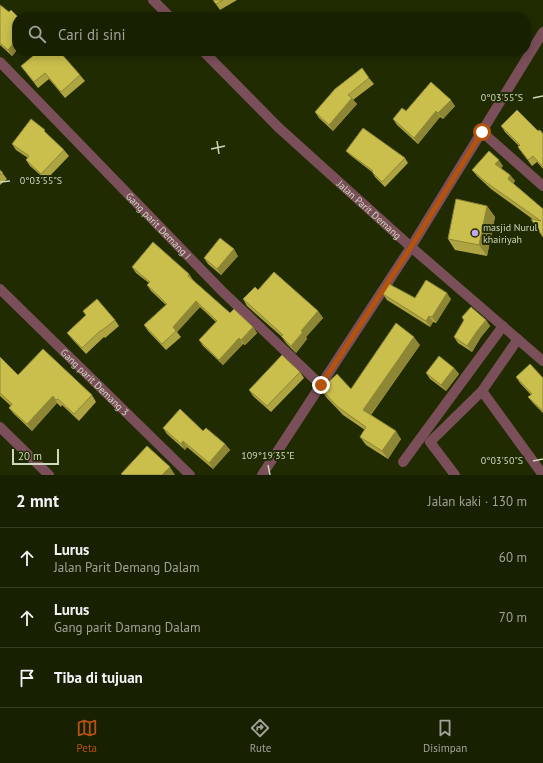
<!DOCTYPE html>
<html lang="id">
<meta charset="utf-8">
<style>
:root{--surface:#182002;--page:#252d11;--text:#f1f3f6;--muted:#9fa399;--line:#363e24;--accent:#b45309}
body{margin:0;font-family:"PT Sans",sans-serif;background:var(--page);color:var(--text)}
.scale{position:absolute;left:12px;bottom:10px;width:47px;box-sizing:border-box;padding-left:4px;border:2px solid #cdd8bc;border-top:0;font-size:11px;line-height:14px;white-space:nowrap;color:#cdd8bc;-webkit-text-stroke:3px #202b02;paint-order:stroke}
.stop{position:absolute;width:12px;height:12px;margin:-9px;border:3px solid #b45309;border-radius:50%;background:#fff}
.stop.end{background:#b45309;border-color:#fff;box-shadow:0 1px 4px #0008}
.list{margin:0;padding:0;list-style:none}
h2{display:flex;justify-content:space-between;align-items:center;height:52px;margin:0;padding:0 16px;font-size:17px}
h2 small{font-size:13px;font-weight:400;color:var(--muted)}
.list li{display:grid;grid-template-columns:26px 1fr auto;gap:12px;align-items:center;box-sizing:border-box;height:60px;padding:0 16px;border-top:1px solid var(--line)}
.list b{display:block;font-size:15px;white-space:nowrap}
.list p{margin:0;font-size:13px;white-space:nowrap;color:var(--muted)}
.list em{font-size:13px;font-style:normal;color:var(--muted)}
.icon{flex:none;width:22px;height:22px;fill:none;stroke:currentColor;stroke-width:2;stroke-linecap:round;stroke-linejoin:round}
.map{position:relative;flex:none;width:543px;height:475px;overflow:hidden}
.search{position:absolute;background:var(--surface);box-shadow:0 2px 10px #0003;left:12px;right:12px;top:12px;height:44px;display:flex;align-items:center;gap:10px;box-sizing:border-box;padding:0 14px;border-radius:16px;color:var(--muted);font-size:15px}
.sheet{height:232px;background:var(--surface)}
nav{display:flex;justify-content:space-around;align-items:center;box-sizing:border-box;height:56px;border-top:1px solid var(--line);background:var(--surface);font-size:11px;color:var(--muted)}
nav a{display:grid;justify-items:center;gap:2px}
nav .on{color:var(--accent)}
.map>svg:first-child{display:block}
</style>
<div class="map">
<svg width="543" height="475" viewBox="0 0 543 475">
<rect width="100%" height="100%" fill="#202b02"/>
<g fill="none" stroke-linecap="round" stroke-linejoin="round">
<g stroke="#7b4f5a" stroke-width="10">
<path d="M153,0L170,17"/>
<path id="s1" d="M203,51L279,128L411,247L543,361"/>
<path id="s2" d="M0,62L221,290L321,385"/>
<path d="M482,132L543,186"/>
<path id="s3" d="M0,289L190,475"/>
<path d="M518,339L482,391L543,475"/>
<path d="M0,427L49,475"/>
<path d="M403,462L503,326"/>
<path d="M262,475L411,247L543,32"/>
<path d="M455,475L430,442L482,391"/>
</g>
</g>
<path fill="#aea441" d="M213,0H237L220,10Z
M0,5L9,12L17,17V50L12,56L0,45Z
M21,66L80,75L85,81L65,98L49,79L38,88Z
M369,78L374,84L353,100L357,104L333,131L319,118L315,112Z
M455,106L443,119L440,117L418,144L397,125L393,119L406,111Z
M501,126L538,131L543,134V169L537,162L532,166L518,147L519,146L505,132Z
M49,136L64,150L69,156L46,180L30,166L26,160L28,158L16,150L12,144Z
M346,151L405,158L408,163L385,187L375,177L372,172L350,155Z
M503,166L501,168L510,175L515,181L513,184L543,209V237L534,220L491,189L477,176L472,170Z
M0,170L7,179L0,185Z
M487,206L495,217L487,256L455,250L448,239Z
M238,256L221,275L208,264L204,258Z
M132,267L189,274L193,280L230,313L253,327L257,333L245,345L243,344L223,365L203,346L199,340L216,322L200,307L177,332L181,337L166,350L148,331L144,325L166,305L151,291L147,285L149,283L136,273Z
M258,290L318,311L323,318L306,337L307,339L296,353L286,343L281,336L247,306L243,299Z
M383,294L415,298L451,299L436,323L433,322L430,327L387,300Z
M83,311L115,320L119,326L105,338L104,337L86,354L72,339L67,333L86,315Z
M462,317L486,320L490,326L481,337L472,352L458,343L454,337L464,321Z
M420,345L371,415L401,439L388,459L366,445L360,437L365,430L343,415L326,397L321,389H351Z
M0,357L18,375L92,395L96,402L79,421L62,405L61,407L57,403L32,431L14,414L9,408L11,406L0,396Z
M454,368L459,374L446,391L430,379L426,373Z
M300,372L304,378L271,412L253,396L249,390Z
M516,377L543,378V413L533,403L528,397L531,395L520,383Z
M163,428L225,444L230,450L213,469L187,447L185,450L167,434Z"/>
<path fill="#8d8635" d="M17,39V50L12,56L8,50Z
M352,98L357,104L333,131L329,125Z
M451,100L455,106L443,119L438,113Z
M436,111L440,117L418,144L414,138Z
M499,160L503,166L499,170L495,164Z
M510,175L515,181L512,185L508,179Z
M487,206L495,217L487,256L479,245Z
M234,249L238,256L221,275L217,269Z
M447,293L451,299L436,323L432,317Z
M196,301L200,307L177,332L173,327Z
M318,311L323,318L306,337L307,339L296,353L291,346L301,331Z
M429,316L433,322L430,327L426,321Z
M486,320L490,326L481,337L472,352L467,346L477,331Z
M253,327L257,333L245,345L241,340Z
M414,337L420,345L368,418L363,410Z
M239,338L243,344L223,365L219,360Z
M454,368L459,374L446,391L441,385Z
M53,396L57,403L32,431L27,424Z
M396,431L401,439L388,459L382,451Z
M183,441L187,447L185,450L181,444Z
M225,444L230,450L213,469L209,463Z
M170,467L175,475H162Z"/>
<path fill="#cabf4c" stroke="#8d8635" d="M213,0H223L216,4Z
M0,5L9,12L11,10L18,17H17V39L8,50L0,43Z
M39,51H59L80,75L61,92L45,73L34,82L21,66Z
M362,68L369,78L348,95L352,98L329,125L315,112L335,89Z
M431,82L451,100L438,113L436,111L414,138L393,119L402,108L406,111Z
M517,110L538,131L540,130L543,134V167L533,156L528,160L518,147L520,145L501,126Z
M31,119L45,130L44,131L64,150L41,174L26,160L29,156L12,144Z
M363,128L405,158L382,182L372,172L373,171L346,151Z
M489,151L499,160L495,164L510,175L508,179L543,209V237L531,219L541,221L487,183L472,170Z
M0,170L3,173L0,175Z
M456,199L487,206L479,245L448,239Z
M220,238L234,249L217,269L204,258Z
M153,242L189,274L188,276L230,313L234,309L253,327L241,340L239,338L219,360L199,340L217,321L196,301L173,327L176,331L162,344L144,325L167,304L147,285L150,282L132,267Z
M274,272L318,311L301,331L303,332L291,346L281,336L283,335L243,299L255,287L258,290Z
M426,280L447,293L432,317L429,316L426,321L383,294L389,284L415,298Z
M97,299L115,320L101,331H100L82,348L67,333L86,315L83,311Z
M471,307L486,320L477,331L467,346L454,337L464,320L462,317Z
M396,323L414,337L363,410L396,431L382,451L360,437L366,427L338,407L321,389L337,374L351,389Z
M43,349L92,395L74,414L58,399L56,400L53,396L27,424L9,408L12,404L0,393V357L18,375Z
M282,355L300,372L267,406L249,390Z
M439,356L454,368L441,385L426,373Z
M530,364L543,378V411L528,397L532,394L516,377Z
M180,409L203,431L206,428L225,444L209,463L183,441L181,444L163,428Z
M147,446L170,467L162,475H123L121,474Z"/>
<g fill="none" stroke-linecap="round" stroke-linejoin="round">
<path stroke="#b45309" stroke-width="5" d="M321,385L411,247L482,132"/>
</g>
<path fill="none" stroke="#cdd8bc" stroke-width="1.5" d="M533,98L543,96M217,141L219,154M211,149L225,146M0,182L10,181M533,461L543,459M268,465L270,475"/>
<circle fill="#c6a6f0" stroke="#202b02" stroke-width="1.5" cx="475" cy="233" r="4"/>
<g text-anchor="middle" stroke-width="4" stroke-linejoin="round" paint-order="stroke">
<g font-size="10" fill="#cdd8bc" stroke="#202b02">
<text dy="4" stroke="none"><textPath href="#s1" startOffset="230">Jalan Parit Demang</textPath></text>
<text dy="4" stroke="none"><textPath href="#s2" startOffset="228">Gang parit Demang I</textPath></text>
<text dy="4" stroke="none"><textPath href="#s3" startOffset="133">Gang parit Demang 3</textPath></text>
</g>
<g font-size="10" fill="#cdd8bc" stroke="#202b02" text-anchor="start">
<text x="483" y="231">masjid Nurul<tspan x="483" dy="12">khairiyah</tspan></text>
</g>
</g>
<g font-size="10" text-anchor="middle" fill="#cdd8bc" stroke="#202b02" stroke-width="4" stroke-linejoin="round" paint-order="stroke">
<text x="502" y="101">0°03'55"S</text>
<text x="41" y="184">0°03'55"S</text>
<text x="268" y="459">109°19'35"E</text>
<text x="502" y="464">0°03'50"S</text>
</g>
</svg>
<div class="scale">20 m</div>
<div class="stop" style="left:482px;top:132px"></div>
<div class="stop end" style="left:321px;top:385px"></div>
<div class="search"><svg class="icon" aria-label="search" viewBox="0 0 24 24"><circle cx="10" cy="10" r="6"/><path d="M15 15l6 6"/></svg>Cari di sini</div>
</div>
<section class="sheet">
<h2>2 mnt<small>Jalan kaki · 130 m</small></h2>
<ul class="list">
<li><svg class="icon" aria-label="ahead" viewBox="0 0 24 24"><path d="M12 20V5M6 11l6-6 6 6"/></svg><div><b>Lurus</b><p>Jalan Parit Demang Dalam</p></div><em>60 m</em></li>
<li><svg class="icon" aria-label="ahead" viewBox="0 0 24 24"><path d="M12 20V5M6 11l6-6 6 6"/></svg><div><b>Lurus</b><p>Gang parit Damang Dalam</p></div><em>70 m</em></li>
<li><svg class="icon" aria-label="arrive" viewBox="0 0 24 24"><path d="M6 21V4h12l-3 4 3 4H6"/></svg><div><b>Tiba di tujuan</b></div></li>
</ul>
</section>
<nav>
<a class="on"><svg class="icon" aria-label="map" viewBox="0 0 24 24"><path d="M3 6l6-2 6 2 6-2v14l-6 2-6-2-6 2zM9 4v14M15 6v14"/></svg>Peta</a>
<a><svg class="icon" aria-label="directions" viewBox="0 0 24 24"><path d="M12 3l9 9-9 9-9-9zM9 14v-3h6M13 9l2 2-2 2"/></svg>Rute</a>
<a><svg class="icon" aria-label="saved" viewBox="0 0 24 24"><path d="M7 4h10v16l-5-4-5 4z"/></svg>Disimpan</a>
</nav>
